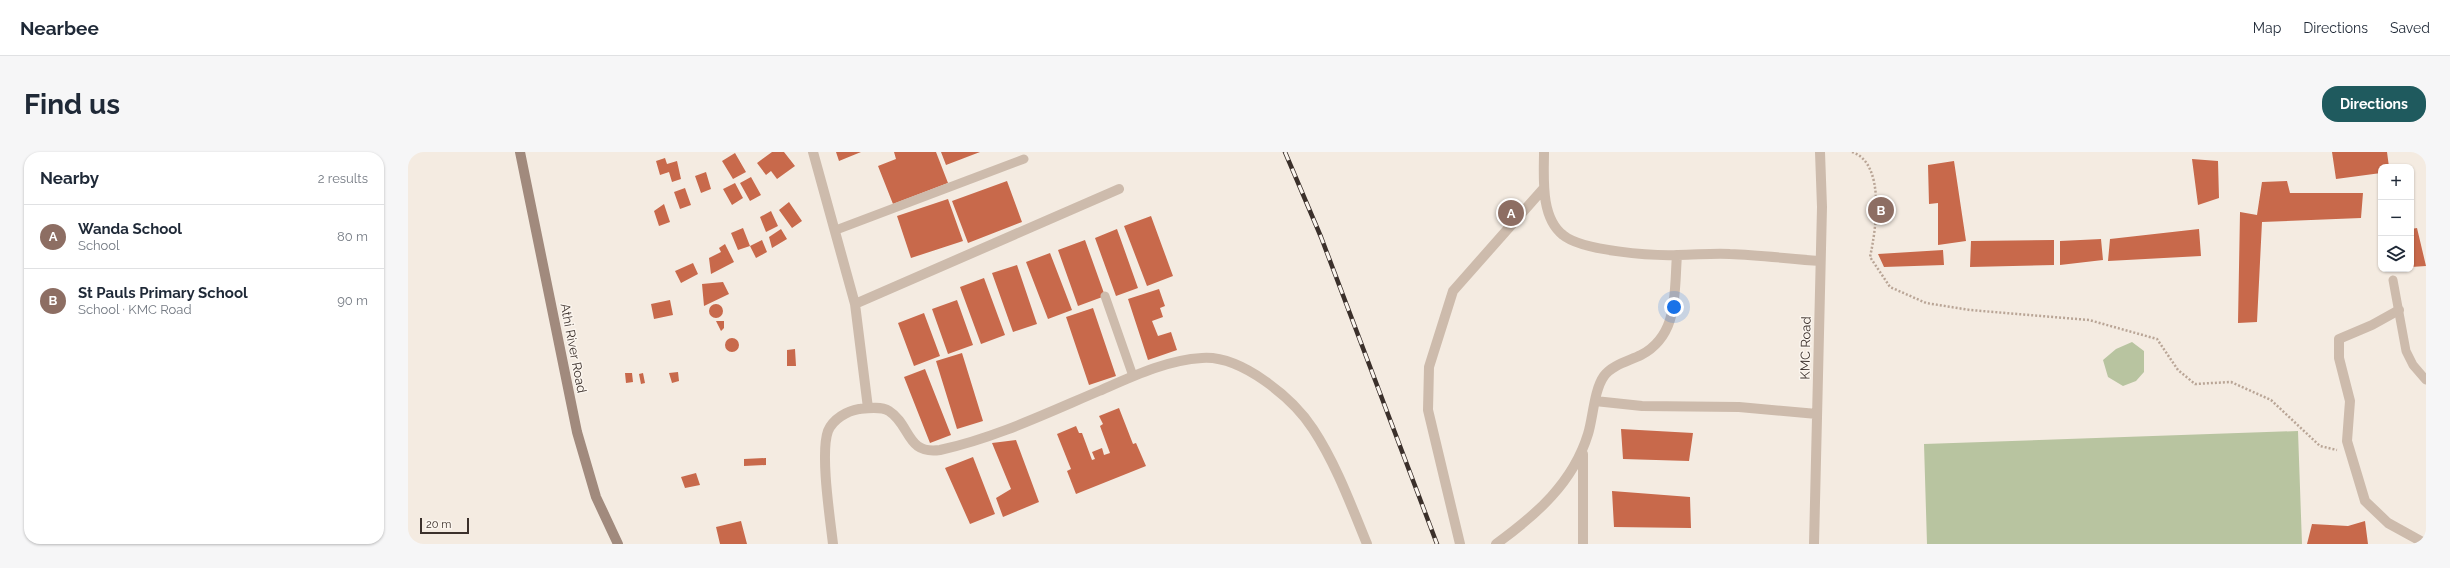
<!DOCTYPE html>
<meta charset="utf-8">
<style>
:root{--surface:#fff;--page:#f6f6f7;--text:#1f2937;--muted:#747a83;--line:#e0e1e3;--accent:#1f5a5e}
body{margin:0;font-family:Raleway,sans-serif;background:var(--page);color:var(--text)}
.controls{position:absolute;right:12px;top:12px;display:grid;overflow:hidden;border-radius:8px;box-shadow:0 1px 3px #0004}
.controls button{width:36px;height:36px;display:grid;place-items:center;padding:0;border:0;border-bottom:1px solid var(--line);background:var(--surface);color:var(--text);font:20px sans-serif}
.scale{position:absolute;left:12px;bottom:10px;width:49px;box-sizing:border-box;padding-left:4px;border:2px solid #3b302b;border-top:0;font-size:11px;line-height:14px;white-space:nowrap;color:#3b302b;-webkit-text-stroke:3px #fbf5ee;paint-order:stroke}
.you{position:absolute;left:1266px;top:155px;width:14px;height:14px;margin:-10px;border:3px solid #fff;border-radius:50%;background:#1a73e8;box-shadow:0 0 0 6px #1a73e833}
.badge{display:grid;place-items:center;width:26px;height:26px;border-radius:50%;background:var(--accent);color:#fff;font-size:13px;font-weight:700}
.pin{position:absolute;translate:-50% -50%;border:2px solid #fff;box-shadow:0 1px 4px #0006}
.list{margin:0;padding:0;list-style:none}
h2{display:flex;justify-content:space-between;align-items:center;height:52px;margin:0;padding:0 16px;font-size:17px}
h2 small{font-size:13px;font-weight:400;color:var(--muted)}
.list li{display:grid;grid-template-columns:26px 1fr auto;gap:12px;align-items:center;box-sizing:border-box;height:64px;padding:0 16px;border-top:1px solid var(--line)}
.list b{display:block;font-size:15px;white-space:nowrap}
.list p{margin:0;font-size:13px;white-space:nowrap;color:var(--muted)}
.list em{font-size:13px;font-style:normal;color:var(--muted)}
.icon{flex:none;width:22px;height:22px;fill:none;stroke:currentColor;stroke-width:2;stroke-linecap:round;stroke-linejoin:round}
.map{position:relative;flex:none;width:2018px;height:392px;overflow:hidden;border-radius:16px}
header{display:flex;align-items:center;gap:24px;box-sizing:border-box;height:56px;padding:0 20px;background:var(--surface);border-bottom:1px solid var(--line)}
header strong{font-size:19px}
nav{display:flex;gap:22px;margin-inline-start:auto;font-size:14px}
.intro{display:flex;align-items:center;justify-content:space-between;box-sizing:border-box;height:96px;padding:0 24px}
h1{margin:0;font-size:28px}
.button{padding:10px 18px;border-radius:16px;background:var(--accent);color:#fff;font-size:14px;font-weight:700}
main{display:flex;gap:24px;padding:0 24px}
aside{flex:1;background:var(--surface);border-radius:16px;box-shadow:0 1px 3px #0004}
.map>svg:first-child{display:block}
</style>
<header>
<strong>Nearbee</strong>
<nav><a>Map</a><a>Directions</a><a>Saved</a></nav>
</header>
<div class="intro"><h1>Find us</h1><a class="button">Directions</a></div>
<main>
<aside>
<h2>Nearby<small>2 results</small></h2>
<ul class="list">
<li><span class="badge" style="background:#8d6e63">A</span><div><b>Wanda School</b><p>School</p></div><em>80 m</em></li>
<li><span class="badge" style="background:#8d6e63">B</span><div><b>St Pauls Primary School</b><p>School · KMC Road</p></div><em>90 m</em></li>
</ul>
</aside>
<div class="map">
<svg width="2018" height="392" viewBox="0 0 2018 392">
<rect width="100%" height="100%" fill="#f4ebe1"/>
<path fill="#b8c4a0" d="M1724,190L1736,199V220L1728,229L1715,234L1700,225L1695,208L1708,197Z
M1890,279L1894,392H1519L1516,292Z"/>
<path fill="#c8694b" d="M364,0H376L387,14L369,27L363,19L358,23L349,11Z
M428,0H453L431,9Z
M486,0H528L540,31L485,52L470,14L488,7Z
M533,0H572L538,13Z
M1924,0H1979L1981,15H1973V21L1928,27Z
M327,1L338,20L325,27L314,9Z
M257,6L259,12L269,9L273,27L264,30L261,20L252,23L248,9Z
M1784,7L1810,9L1811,46L1790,53Z
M1546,9L1558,89L1530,93V51L1521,52L1520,13Z
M298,20L303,37L293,41L287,24Z
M343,25L353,43L342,49L332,31Z
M599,29L614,70L560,91L544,49Z
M1879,29L1882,41H1955L1953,66L1854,70L1849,170L1830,171L1832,60L1849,63L1854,30Z
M327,31L335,46L324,53L315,37Z
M277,36L283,53L272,57L266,40Z
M540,47L555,89L503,106L489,64Z
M381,50L394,69L384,76L371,58Z
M256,52L262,70L251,74L246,59Z
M363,59L370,74L358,80L352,65Z
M743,64L765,124L739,134L716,74Z
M335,76L342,94L330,98L323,81Z
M2009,76L2018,114L2003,115V77Z
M373,77L379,87L364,96L361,85Z
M709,77L730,136L708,144L687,86Z
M1791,77L1793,104L1700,109L1702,87Z
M1693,87L1695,108L1652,113V89Z
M354,88L359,100L348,106L342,94Z
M677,88L697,144L670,154L650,98Z
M1646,88V113L1562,115L1563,89Z
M317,92L326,110L303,122L301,106L313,100L311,96Z
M1535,98L1536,113L1476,115L1470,102Z
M642,101L664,158L640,167L618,110Z
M285,111L290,122L273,131L267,119Z
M609,113L629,172L605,180L584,121Z
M576,126L597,183L573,192L552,135Z
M315,130L321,142L296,154L294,132Z
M751,137L757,154L752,156L755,165L744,169L750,184L763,180L769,198L740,208L720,147Z
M262,148L265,163L246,167L243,152Z
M549,148L565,193L540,202L524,157Z
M301 159a7 7 0 1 1 14 0a7 7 0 1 1-14 0Z
M685,156L708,224L681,233L658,165Z
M516,161L532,204L506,214L490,171Z
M308,169H316V176L313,179Z
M317 193a7 7 0 1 1 14 0a7 7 0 1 1-14 0Z
M387,197L388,214H379V198Z
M554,201L575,269L549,277L528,209Z
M517,217L543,283L522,291L496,225Z
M270,220L271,229L264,231L261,221Z
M217,221H224L225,230L218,231Z
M235,221L237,231L233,232L231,222Z
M711,256L725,292L728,291L738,314L668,342L659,319L663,317L649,282L668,274L671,281H674L684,308L687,307L684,300L694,296L696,303L702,301L692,274L695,272L691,264Z
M1213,277L1285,281L1281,309L1215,307Z
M608,288L631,350L595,365L588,346L603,337L584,291Z
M565,305L587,362L562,372L537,316Z
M358,306V313L336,314V307Z
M288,321L292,333L277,336L273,325Z
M1204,339L1282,345L1283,376L1206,375Z
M333,369L339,392H312L308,375Z
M1957,369L1960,392H1899L1904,372L1940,374Z"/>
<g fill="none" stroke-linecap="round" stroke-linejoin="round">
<path stroke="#b9a596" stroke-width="2.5" stroke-dasharray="2 2" stroke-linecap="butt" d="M1444,0C1478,11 1468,78 1462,105L1482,135L1518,151L1562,158L1681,168L1749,187L1770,218L1787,232L1823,230L1863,248L1912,294L1929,298"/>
<path stroke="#cdbbac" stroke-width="9" d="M428,78L616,7
M1985,128L1998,199L2005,213L2018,228
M697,144L725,224"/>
<path stroke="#cdbbac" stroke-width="10" d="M405,0L447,152L460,256
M1136,0C1136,25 1132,65 1155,83C1174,99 1245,104 1270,103C1287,103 1304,101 1322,102C1352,103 1382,107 1412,109
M447,152L711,37
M1991,158L1964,173L1931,187V206L1942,249L1939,289L1957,349L1980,371L2018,392
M1187,249L1234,254L1331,255L1409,262
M1175,302V392
M425,392C422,366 412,301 420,279C425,267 439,259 451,257C460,256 473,254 481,259C503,273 498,303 532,298C587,286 639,261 691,239C723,225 758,208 794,206C833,203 885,246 905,277C928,312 943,353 959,392
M1052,392L1020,258L1021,215L1045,139L1136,36
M1088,392C1128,363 1165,331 1180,282C1185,266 1186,238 1196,224C1204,213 1221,209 1233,203C1271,183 1266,141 1269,103
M1406,392L1414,55L1412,0"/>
<path stroke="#a18a7d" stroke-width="10" d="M112,0L169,280L188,345L210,392"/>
<g stroke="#3b302b" stroke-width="4.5">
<path id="rail" d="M877,0L913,85L1029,392"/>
</g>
<use href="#rail" stroke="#fbf5ee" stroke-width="3" stroke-dasharray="9" stroke-linecap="butt"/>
</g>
<g text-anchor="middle" stroke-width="3" stroke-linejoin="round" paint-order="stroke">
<g font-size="13" fill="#3b302b" stroke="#fbf5ee">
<text transform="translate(166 196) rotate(79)" y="5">Athi River Road</text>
<text transform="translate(1397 196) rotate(-89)" y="5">KMC Road</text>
</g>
</g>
</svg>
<div class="controls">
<button>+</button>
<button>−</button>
<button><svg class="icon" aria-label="layers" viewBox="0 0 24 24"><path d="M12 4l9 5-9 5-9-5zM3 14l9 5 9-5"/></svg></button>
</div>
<div class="scale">20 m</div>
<div class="you"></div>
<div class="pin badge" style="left:1103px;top:61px;background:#8d6e63">A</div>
<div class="pin badge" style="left:1473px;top:58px;background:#8d6e63">B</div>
</div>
</main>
